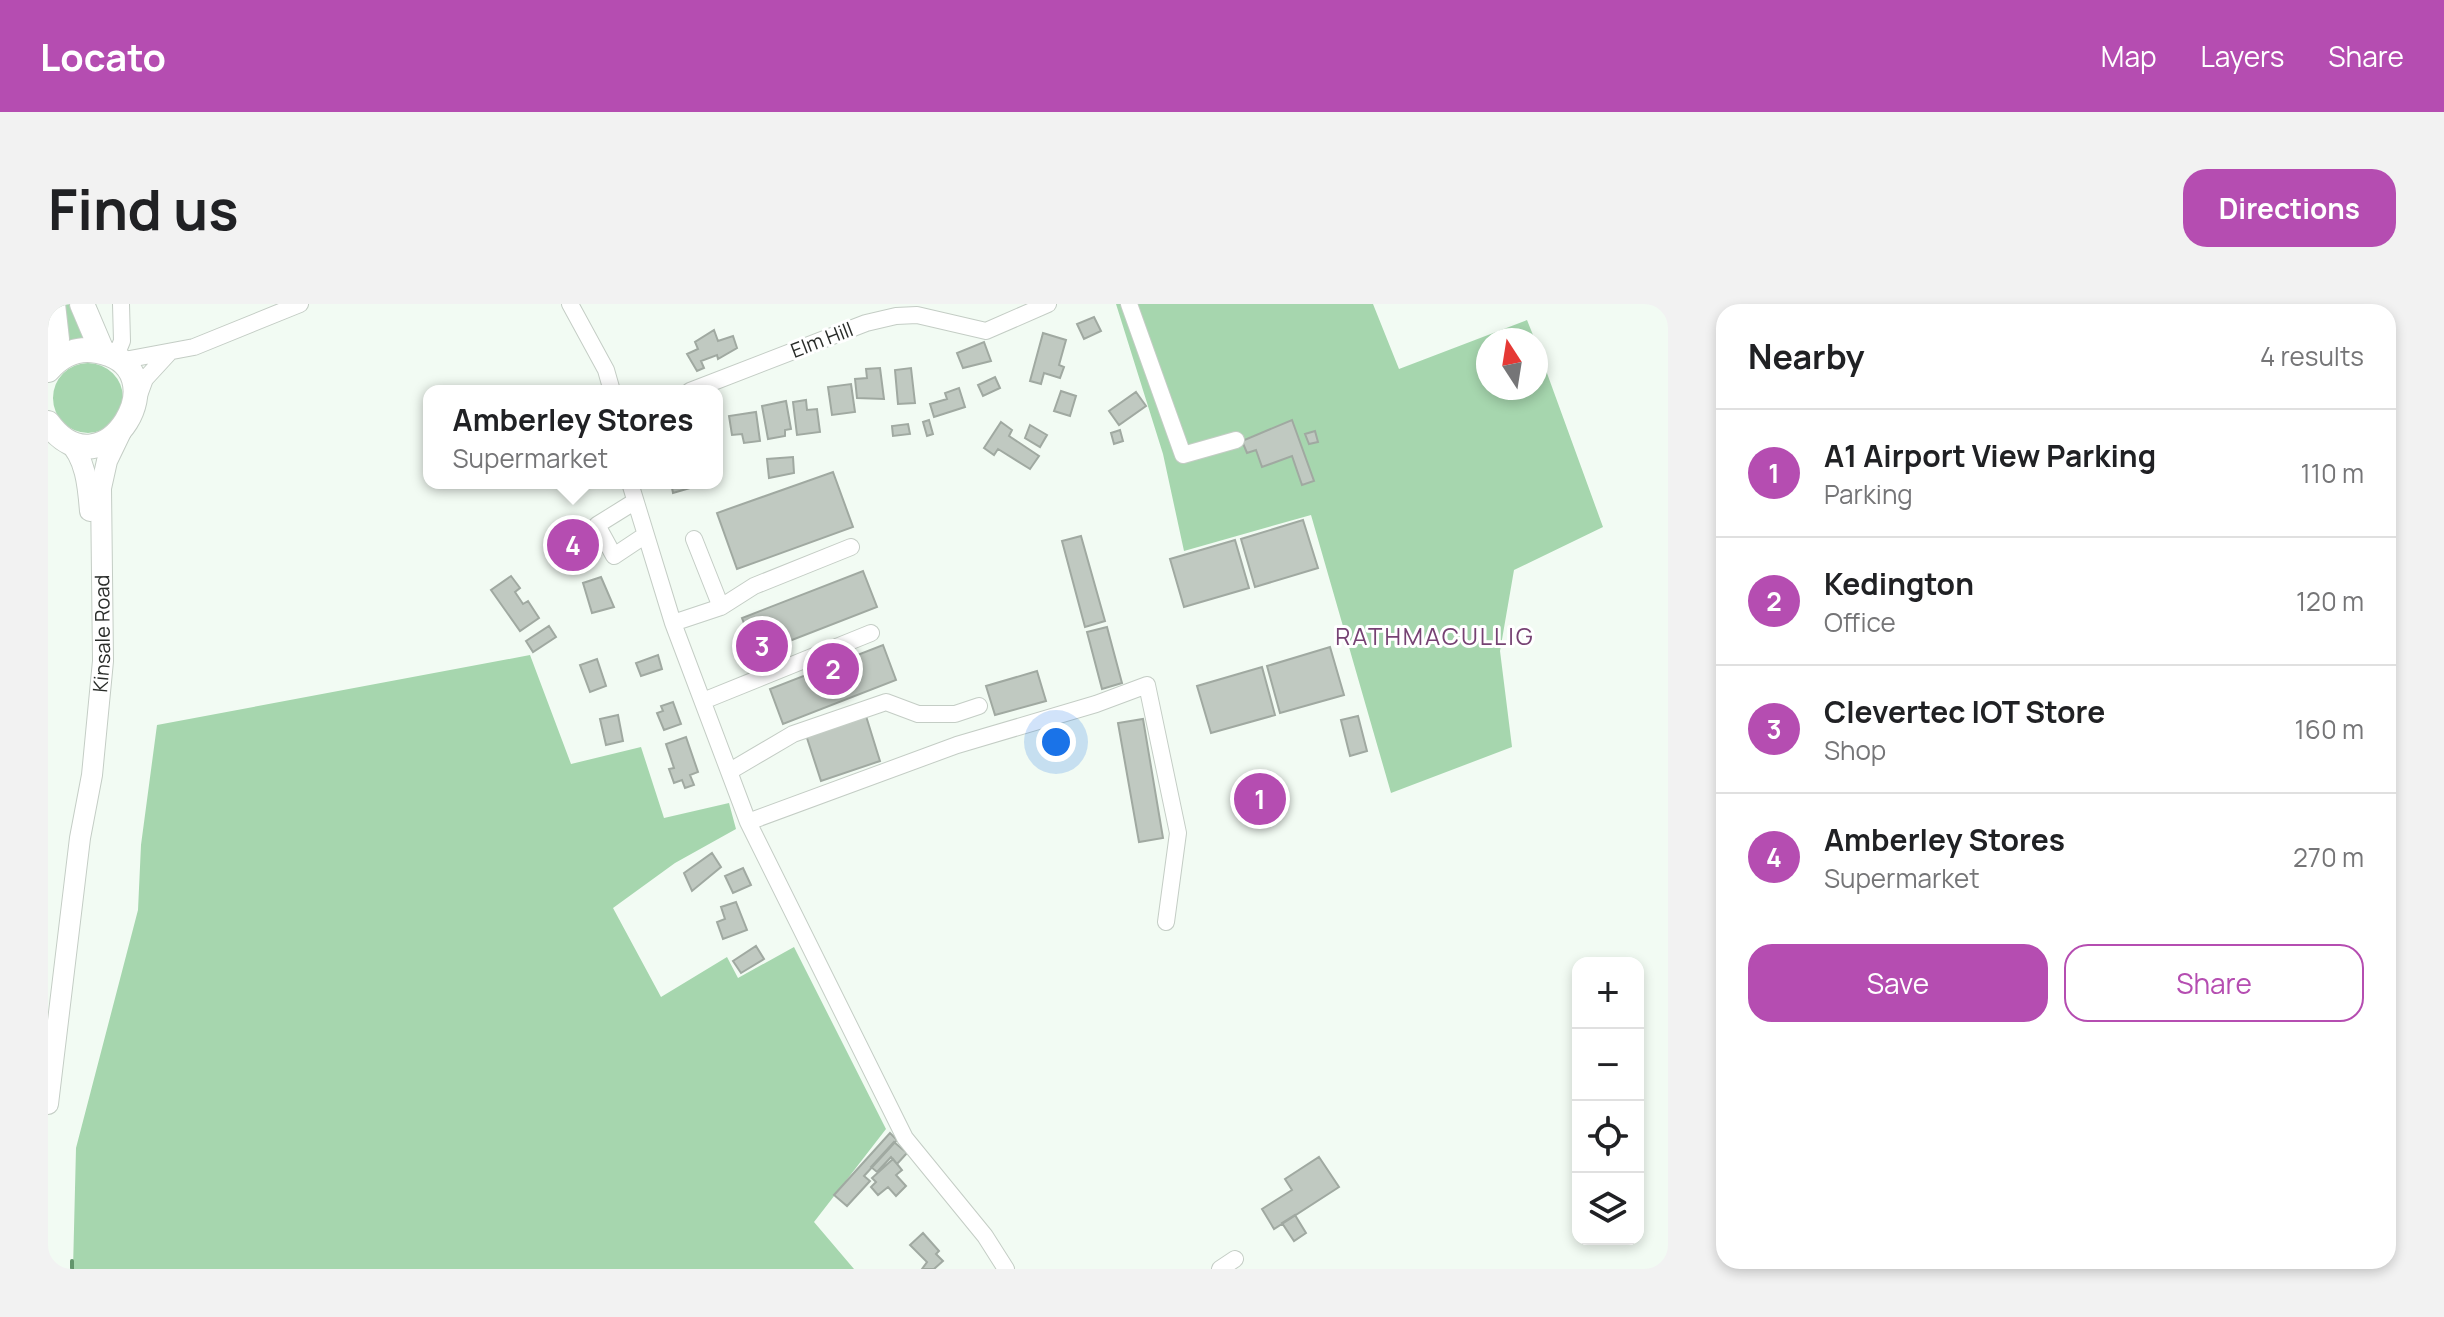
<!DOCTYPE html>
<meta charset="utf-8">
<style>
:root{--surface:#fff;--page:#f2f2f2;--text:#202124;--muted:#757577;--line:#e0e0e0;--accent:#b54db1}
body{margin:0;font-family:Manrope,sans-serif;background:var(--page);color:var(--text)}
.controls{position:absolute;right:24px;bottom:24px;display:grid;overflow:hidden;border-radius:16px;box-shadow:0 4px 12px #0003}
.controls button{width:72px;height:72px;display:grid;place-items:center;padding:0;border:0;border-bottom:2px solid var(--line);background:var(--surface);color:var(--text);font:40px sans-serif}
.compass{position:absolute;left:1428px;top:24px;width:72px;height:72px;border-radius:50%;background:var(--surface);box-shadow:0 4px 12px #0003;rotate:348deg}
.you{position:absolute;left:1008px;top:438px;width:28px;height:28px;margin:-20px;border:6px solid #fff;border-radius:50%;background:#1a73e8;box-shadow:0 0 0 12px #1a73e833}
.badge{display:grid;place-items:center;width:52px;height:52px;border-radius:50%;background:var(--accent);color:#fff;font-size:26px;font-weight:700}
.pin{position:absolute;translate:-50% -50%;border:4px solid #fff;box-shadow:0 2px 8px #0006}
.popup{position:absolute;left:375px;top:81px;width:300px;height:104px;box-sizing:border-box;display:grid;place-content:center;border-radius:16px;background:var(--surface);filter:drop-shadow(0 2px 6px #0005);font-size:26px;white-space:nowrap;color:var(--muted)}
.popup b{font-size:30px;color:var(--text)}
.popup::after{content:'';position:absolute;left:50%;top:100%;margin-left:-16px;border:16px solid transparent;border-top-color:var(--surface)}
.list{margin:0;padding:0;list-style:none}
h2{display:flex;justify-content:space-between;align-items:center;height:104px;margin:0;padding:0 32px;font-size:34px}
h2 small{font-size:26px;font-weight:400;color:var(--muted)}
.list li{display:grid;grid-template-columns:52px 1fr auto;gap:24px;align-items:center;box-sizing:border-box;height:128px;padding:0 32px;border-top:2px solid var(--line)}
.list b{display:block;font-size:30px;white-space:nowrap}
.list p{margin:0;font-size:26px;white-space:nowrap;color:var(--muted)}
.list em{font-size:26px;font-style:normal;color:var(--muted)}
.actions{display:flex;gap:16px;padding:24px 32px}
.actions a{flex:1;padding:18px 0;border:2px solid var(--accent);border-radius:24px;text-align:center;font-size:28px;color:var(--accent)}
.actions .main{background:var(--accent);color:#fff}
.icon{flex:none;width:44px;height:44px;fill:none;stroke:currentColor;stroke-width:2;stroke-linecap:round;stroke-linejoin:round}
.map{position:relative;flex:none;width:1620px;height:965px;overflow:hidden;border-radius:24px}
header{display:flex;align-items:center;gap:48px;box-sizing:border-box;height:112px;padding:0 40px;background:var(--accent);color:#fff}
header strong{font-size:38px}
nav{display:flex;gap:44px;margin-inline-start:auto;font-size:28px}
.intro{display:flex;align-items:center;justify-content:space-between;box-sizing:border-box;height:192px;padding:0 48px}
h1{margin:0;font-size:56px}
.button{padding:20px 36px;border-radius:24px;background:var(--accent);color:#fff;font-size:28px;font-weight:700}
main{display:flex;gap:48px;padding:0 48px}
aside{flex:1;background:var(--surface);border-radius:24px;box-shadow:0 4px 12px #0003}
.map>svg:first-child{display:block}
</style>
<header>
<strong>Locato</strong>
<nav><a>Map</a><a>Layers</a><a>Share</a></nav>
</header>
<div class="intro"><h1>Find us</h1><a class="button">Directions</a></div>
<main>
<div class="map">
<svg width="1620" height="965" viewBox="0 0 1620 965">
<rect width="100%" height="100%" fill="#f2fbf3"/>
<path fill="#a6d6ae" d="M11,0H26L37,36L19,39Z
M1068,0H1325L1351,65L1479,16L1487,36H1440V84H1488V39L1555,223L1466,266L1452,347L1464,443L1343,489L1263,211L1136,247L1115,150Z
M5 94a35 35 0 1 1 70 0a35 35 0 1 1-70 0Z
M482,351L523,460L593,443L616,514L681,499L688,525L627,559L565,604L613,693L679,653L690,674L746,643L838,825L766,918L806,965H25L28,844L90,606L93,541L109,421Z"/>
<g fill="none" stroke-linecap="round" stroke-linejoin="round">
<path stroke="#62956c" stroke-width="4" d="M24,957V965"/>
</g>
<path fill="#c0c9c1" stroke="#a0a9a1" stroke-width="2" d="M1046,13L1053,27L1036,35L1029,20Z
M666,26L670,37L685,32L689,44L670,55L669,51L653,57L656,64L649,67L639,50L650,45L647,38Z
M995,29L1018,36L1011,61L1016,63L1012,74L996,69L993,80L982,77Z
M936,38L943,57L915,64L909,49Z
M832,64L836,95L809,94L807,75L819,74L818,65Z
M863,64L867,99L850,100L847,66Z
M947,73L952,84L935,92L930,81Z
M803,80L807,108L784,111L780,83Z
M911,84L917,103L886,113L882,100L899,95L897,89Z
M1013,87L1028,92L1022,112L1006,107Z
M1088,88L1098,102L1071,121L1061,107Z
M758,96L759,106L769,105L772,128L749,131L745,98Z
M738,97L743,125L737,126V132L720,135L714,102Z
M708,108L712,137L696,139L694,130L684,131L681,112Z
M881,116L885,130L879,132L875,118Z
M1244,116L1266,177L1254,181L1244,152L1214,163L1208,146L1199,149L1194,137Z
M953,118L964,126L961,132L991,152L982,165L950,145L946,151L936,144Z
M860,120L862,130L845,132L844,122Z
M982,121L999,131L992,143L977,134Z
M1072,126L1075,137L1066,140L1063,129Z
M1267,127L1270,138L1261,140L1257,130Z
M745,153L746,169L721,174L719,155Z
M785,168L805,223L689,265L669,209Z
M623,179H641L642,184L625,189Z
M1255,216L1270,264L1207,283L1193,235Z
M528,223L543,244L521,260L506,238Z
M1033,232L1057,317L1037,323L1014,237Z
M1187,236L1201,284L1136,303L1122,255Z
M815,267L829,303L708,350L694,314Z
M463,272L472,284L467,288L475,300L480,297L491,314L472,327L443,286Z
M553,273L566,303L544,309L535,279Z
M501,322L508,333L485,348L478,337Z
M1059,323L1074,379L1054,385L1039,328Z
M835,341L848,376L735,420L722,385Z
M1282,343L1296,391L1232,409L1219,362Z
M610,351L614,365L593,372L588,359Z
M549,355L558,382L542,388L532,361Z
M1214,363L1227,411L1163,429L1149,382Z
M989,367L998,397L947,411L938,382Z
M625,398L633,420L616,426L609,409L615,407L613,402Z
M570,411L575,437L558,441L552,415Z
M818,412L832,457L773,477L758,431Z
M1310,412L1319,447L1302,452L1293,416Z
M1095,415L1115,534L1091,538L1070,419Z
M638,433L650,468L642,471L646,481L637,484L634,476L626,479L621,465L626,464L618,440Z
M664,549L673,563L644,587L636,569Z
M695,564L703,581L685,589L677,572Z
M688,598L699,626L675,635L669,618L677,615L673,603Z
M708,642L716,655L693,669L685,657Z
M842,829L849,836L816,872L822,877L799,902L786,891Z
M846,838L859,849L849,860L843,853L829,868L823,863Z
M1271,853L1291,883L1226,925L1214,905L1244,886L1237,875Z
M845,855L854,866L848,871L858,882L848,892L840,883L830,891L823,883L828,878L824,874Z
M1247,911L1258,929L1246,937L1234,919Z
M875,929L891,947L888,950L895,957L886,965H874L879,958L862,941Z"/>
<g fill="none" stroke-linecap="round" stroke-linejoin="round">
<g stroke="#c4cdc5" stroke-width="18">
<path id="minor" d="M522,0L558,66L564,87
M1081,0L1135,151L1188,136
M67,54L74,37L73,0
M71,57L146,43L252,0
M642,87L818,19L848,12L869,11L938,27L1000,0
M90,94L97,75L120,50
M582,179L625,319L700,518L857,834L937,932L958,965
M586,198L549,221L566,252L596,232
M673,303L706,282L803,243
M625,319L673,303L646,235
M655,397L823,329
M682,467L745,430L838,398L870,410H907L931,402
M700,518L909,441L1048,400L1099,381L1130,529L1118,618
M1172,965L1187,955"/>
</g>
<g stroke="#c4cdc5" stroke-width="22">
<g id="major">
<path d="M19,136C38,154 40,182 42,207"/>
<path id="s1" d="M0,800L32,534L44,471L55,357L53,184L59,157L73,128"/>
</g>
</g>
<g stroke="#c4cdc5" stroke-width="26">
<path id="highway" d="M34,0L54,47
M1,64L9,35L5,0
M0,66C13,51 29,43 49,47C136,62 56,196 0,119"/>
</g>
<use href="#minor" stroke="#fff" stroke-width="16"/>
<use href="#major" stroke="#fff" stroke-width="20"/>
<use href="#highway" stroke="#fff" stroke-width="24"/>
</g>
<g text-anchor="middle" stroke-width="6" stroke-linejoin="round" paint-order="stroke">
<g font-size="20" fill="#292c29" stroke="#fff">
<text transform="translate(774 36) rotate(-21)" y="7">Elm Hill</text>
<text dy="7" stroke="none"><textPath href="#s1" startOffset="474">Kinsale Road</textPath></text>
</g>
<g font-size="24" letter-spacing="2" fill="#764273" stroke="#fff">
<text x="1387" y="341">RATHMACULLIG</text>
</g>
</g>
</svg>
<div class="controls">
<button>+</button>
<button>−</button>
<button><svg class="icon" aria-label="locate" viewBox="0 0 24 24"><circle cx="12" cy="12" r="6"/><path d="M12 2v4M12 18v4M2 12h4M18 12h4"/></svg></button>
<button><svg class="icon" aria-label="layers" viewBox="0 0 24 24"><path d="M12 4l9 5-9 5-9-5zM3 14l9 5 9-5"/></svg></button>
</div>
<svg class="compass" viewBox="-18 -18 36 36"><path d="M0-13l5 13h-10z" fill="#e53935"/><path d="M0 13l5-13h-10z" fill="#757577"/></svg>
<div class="you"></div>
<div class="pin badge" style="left:1212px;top:495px">1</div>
<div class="pin badge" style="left:785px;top:365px">2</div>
<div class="pin badge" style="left:714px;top:342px">3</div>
<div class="pin badge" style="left:525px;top:241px">4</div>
<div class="popup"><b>Amberley Stores</b>Supermarket</div>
</div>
<aside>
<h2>Nearby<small>4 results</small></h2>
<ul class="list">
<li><span class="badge">1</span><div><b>A1 Airport View Parking</b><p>Parking</p></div><em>110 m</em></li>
<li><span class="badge">2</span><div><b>Kedington</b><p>Office</p></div><em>120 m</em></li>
<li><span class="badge">3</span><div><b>Clevertec IOT Store</b><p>Shop</p></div><em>160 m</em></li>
<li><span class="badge">4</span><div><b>Amberley Stores</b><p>Supermarket</p></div><em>270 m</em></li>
</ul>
<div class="actions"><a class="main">Save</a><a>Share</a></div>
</aside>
</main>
